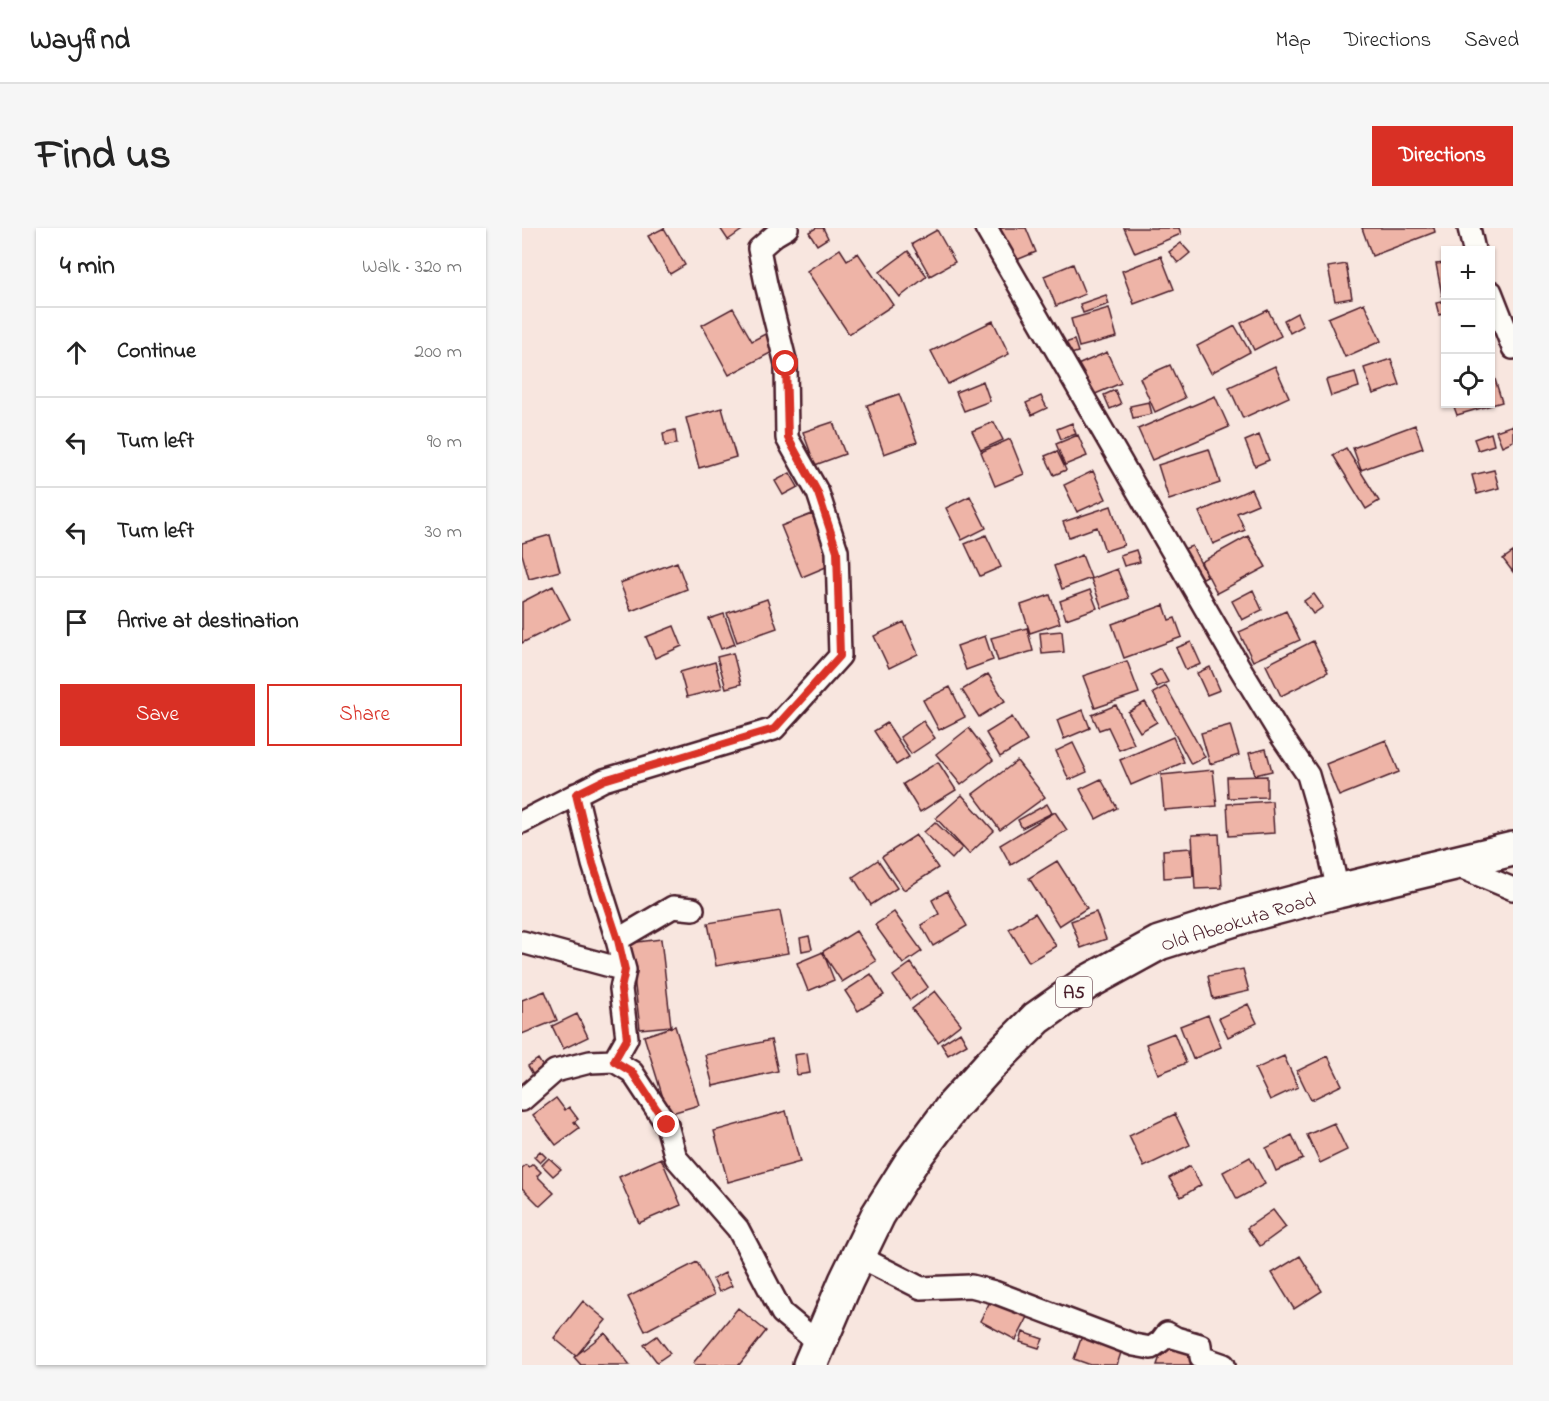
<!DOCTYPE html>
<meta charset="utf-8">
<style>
:root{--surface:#fff;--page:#f6f6f6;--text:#222;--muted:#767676;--line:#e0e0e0;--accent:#d93025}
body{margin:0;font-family:"Indie Flower",sans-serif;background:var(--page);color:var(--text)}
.controls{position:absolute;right:18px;top:18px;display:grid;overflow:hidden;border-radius:0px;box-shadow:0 2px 4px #0004}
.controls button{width:54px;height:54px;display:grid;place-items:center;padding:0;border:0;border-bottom:2px solid var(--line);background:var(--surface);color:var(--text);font:30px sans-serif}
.stop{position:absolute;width:18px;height:18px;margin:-14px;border:4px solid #d93025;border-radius:50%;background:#fff}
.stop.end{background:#d93025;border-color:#fff;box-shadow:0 2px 6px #0008}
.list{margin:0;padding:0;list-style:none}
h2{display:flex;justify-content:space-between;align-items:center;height:78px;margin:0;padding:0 24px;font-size:26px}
h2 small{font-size:20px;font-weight:400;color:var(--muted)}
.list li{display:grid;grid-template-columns:39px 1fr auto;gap:18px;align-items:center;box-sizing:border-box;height:90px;padding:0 24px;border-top:2px solid var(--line)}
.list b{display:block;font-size:22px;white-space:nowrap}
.list em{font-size:20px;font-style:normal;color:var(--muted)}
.actions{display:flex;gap:12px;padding:18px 24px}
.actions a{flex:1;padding:14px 0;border:2px solid var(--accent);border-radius:0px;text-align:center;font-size:21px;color:var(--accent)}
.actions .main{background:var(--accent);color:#fff}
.icon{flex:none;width:33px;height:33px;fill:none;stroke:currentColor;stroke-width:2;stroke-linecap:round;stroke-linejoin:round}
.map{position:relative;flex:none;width:991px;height:1137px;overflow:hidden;border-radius:0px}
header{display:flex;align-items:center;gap:36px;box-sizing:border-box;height:84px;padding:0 30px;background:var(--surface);border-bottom:2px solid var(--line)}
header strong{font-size:28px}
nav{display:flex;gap:33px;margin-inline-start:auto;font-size:21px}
.intro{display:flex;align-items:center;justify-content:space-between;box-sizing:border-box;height:144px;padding:0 36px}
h1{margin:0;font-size:42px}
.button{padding:15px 27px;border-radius:0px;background:var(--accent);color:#fff;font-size:21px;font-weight:700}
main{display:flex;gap:36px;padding:0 36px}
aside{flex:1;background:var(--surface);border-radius:0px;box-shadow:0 2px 4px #0004}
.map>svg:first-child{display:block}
</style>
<header>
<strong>Wayfind</strong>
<nav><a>Map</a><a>Directions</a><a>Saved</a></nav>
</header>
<div class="intro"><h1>Find us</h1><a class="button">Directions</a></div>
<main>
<aside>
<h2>4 min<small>Walk · 320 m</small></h2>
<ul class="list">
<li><svg class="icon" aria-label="ahead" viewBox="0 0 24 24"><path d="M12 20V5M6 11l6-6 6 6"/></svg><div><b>Continue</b></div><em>200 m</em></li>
<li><svg class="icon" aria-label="left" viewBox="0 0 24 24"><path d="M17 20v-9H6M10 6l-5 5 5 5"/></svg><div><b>Turn left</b></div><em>90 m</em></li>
<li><svg class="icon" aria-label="left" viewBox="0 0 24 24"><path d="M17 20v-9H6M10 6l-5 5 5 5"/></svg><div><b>Turn left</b></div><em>30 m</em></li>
<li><svg class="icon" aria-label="arrive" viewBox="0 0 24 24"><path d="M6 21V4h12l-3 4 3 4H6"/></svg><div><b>Arrive at destination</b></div></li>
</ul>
<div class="actions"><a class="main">Save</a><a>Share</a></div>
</aside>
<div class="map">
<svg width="991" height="1137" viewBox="0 0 991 1137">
<rect width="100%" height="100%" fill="#f8e6df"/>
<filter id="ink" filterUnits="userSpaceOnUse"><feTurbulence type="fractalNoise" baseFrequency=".0167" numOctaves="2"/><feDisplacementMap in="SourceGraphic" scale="12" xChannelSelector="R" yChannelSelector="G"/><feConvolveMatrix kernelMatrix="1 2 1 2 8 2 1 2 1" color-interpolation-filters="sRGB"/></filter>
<g filter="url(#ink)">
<path fill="#eeb4a7" stroke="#4a1f2b" stroke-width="1.5" d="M142,0L163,37L148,46L126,8Z
M198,0H223L206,12Z
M294,0H301L306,10L295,17L287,4Z
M478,0H504L514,24L492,33Z
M602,0H657L659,6L613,25Z
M840,0H912L913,4L850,28Z
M415,2L433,34L408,48L390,16Z
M659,15L668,25L656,35L647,24Z
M318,21L325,32L336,25L371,77L327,106L285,43Z
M386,23L405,48L378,69L358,44Z
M639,28L652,61L612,76L600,43Z
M924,35V67H920L914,36Z
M551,36L563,66L534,78L522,48Z
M824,36L830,70L813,73L806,39Z
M584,67L587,76L561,85L558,76Z
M924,73V85L917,87L914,75Z
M842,75L859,113L823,129L806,90Z
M211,80L230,113L245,105L254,122L207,147L180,97Z
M587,80L595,109L557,119L549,91Z
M746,82L759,108L732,122L719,95Z
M775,85L781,98L768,105L762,92Z
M471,93L487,126L426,156L409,123Z
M713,98L728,124L689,145L675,118Z
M552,112L556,124L541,128L537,117Z
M585,124L599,155L564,170L551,139Z
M869,131L878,157L851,166L842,140Z
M648,137L663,170L633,184L618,150Z
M753,138L767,169L721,190L707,159Z
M833,144L837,159L809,168L804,152Z
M972,148L980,174L935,187L931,176H969V150Z
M461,153L468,173L442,183L434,164Z
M593,162L599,176L588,181L582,167Z
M377,166L395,214L362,226L345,177Z
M519,168L525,180L510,187L504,175Z
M693,168L707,199L630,232L616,201Z
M627,174L630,186L611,190L608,178Z
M200,180L214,229L177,240L164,190Z
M311,194L323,226L293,237L281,204Z
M472,194L481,212L459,222L450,203Z
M550,195L554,206L539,211L535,201Z
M893,197L901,220L839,242L831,220Z
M991,197V213L980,218L974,203Z
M153,202L155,216L143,218L141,205Z
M969,205L972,217L956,222L952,211Z
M556,207L565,228L543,237L534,216Z
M737,207L747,232L733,238L723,213Z
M488,211L502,246L473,258L459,224Z
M824,220L857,273L844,281L811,227Z
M687,221L698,255L647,272L636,237Z
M535,223L544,242L532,247L523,228Z
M972,242L977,260L955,266L950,247Z
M571,243L584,271L555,284L542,257Z
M268,245L276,259L261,267L253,253Z
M729,261L736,276L715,285L723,302L691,316L677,284Z
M448,268L464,300L440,312L424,280Z
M589,278L602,317L583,323L575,299L547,309L541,294Z
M290,286L311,336L280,349L259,298Z
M28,307L38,343L7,351L0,326V315Z
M464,307L479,339L458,348L443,316Z
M726,308L744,339L695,365L679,334Z
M670,318L685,348L674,354L657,323Z
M614,322L618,334L602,338L598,327Z
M991,324V344L981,331Z
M560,327L569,350L540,361L532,338Z
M155,334L165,361L109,383L98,355Z
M595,341L607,370L580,380L569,351Z
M31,358L48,391L0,415V374Z
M568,362L575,380L544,391L538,373Z
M731,362L740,382L720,392L710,373Z
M792,366L801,379L791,386L782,373Z
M528,367L538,395L508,405L499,377Z
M245,371L255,400L215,414L205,385Z
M642,377L647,392L653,390L660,409L602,430L590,396Z
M764,383L778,412L731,433L717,404Z
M202,386L213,416L199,421L187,391Z
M382,394L396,426L367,440L352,408Z
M152,398L160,418L133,430L124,409Z
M505,400L511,423L476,433L469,410Z
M540,403L542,424L520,426L518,405Z
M463,408L471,432L444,442L435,418Z
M791,413L806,444L759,468L744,437Z
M669,414L679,436L664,442L654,420Z
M211,425L219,456L204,460L195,429Z
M605,433L617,465L573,480L561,448Z
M193,434L200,460L165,469L158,444Z
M688,439L698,462L685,467L675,445Z
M639,441L646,454L635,459L628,447Z
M466,446L483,473L457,489L440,462Z
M644,458L683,529L669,536L631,465Z
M428,459L443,489L417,502L401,472Z
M623,474L635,494L618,504L606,484Z
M594,477L612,516L597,522L586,499L577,502L570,487Z
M561,482L568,500L542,511L535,492Z
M490,489L505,513L478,529L464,505Z
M401,493L413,510L389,526L378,509Z
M365,495L387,529L374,537L352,503Z
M708,497L717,527L688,536L679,505Z
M447,500L471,532L439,557L414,526Z
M651,509L662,534L609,557L598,532Z
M864,512L877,544L817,568L804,536Z
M551,515L565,544L547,552L534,523Z
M744,521L750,543L733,547L727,525Z
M495,533L523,569L478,602L451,566Z
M416,534L434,562L398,584L381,556Z
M691,542L695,578L642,582L639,547Z
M745,548V569L706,570L705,549Z
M579,551L595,580L574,591L558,561Z
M440,567L472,603L447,626L414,590Z
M750,573L752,605L707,608L705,576Z
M525,576L530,585L500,600L496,592Z
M533,584L545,602L489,637L478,617Z
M413,594L440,620L430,631L402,604Z
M697,606L700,660L673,661L670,607Z
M394,607L416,640L382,662L360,629Z
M669,620L671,648L642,650L641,622Z
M356,632L375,660L349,677L331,649Z
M535,633L565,680L537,698L507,650Z
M425,663L445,698L411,718L399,697L417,686L410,672Z
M258,683L266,725L194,738L186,695Z
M372,684L400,723L381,736L353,697Z
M574,684L584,711L559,720L549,693Z
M513,685L534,718L507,734L487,701Z
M334,703L354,733L320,754L300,724Z
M287,708L290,721L280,723L278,710Z
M139,711L149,798L118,801L108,715Z
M301,724L312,752L286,763L275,735Z
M389,735L406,759L388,772L371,748Z
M721,741L727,763L691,771L686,748Z
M349,746L362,767L336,783L323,763Z
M23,763L35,792L0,806V772Z
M413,763L439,796L416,814L390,781Z
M726,776L735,795L706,809L697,790Z
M55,786L66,809L41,821L30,798Z
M686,787L699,819L671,831L658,798Z
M153,798L177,877L146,886L122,808Z
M438,804L445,816L426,827L419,816Z
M652,805L664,835L636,846L624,816Z
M249,812L256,843L191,858L183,827Z
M285,825L288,845L275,847L272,827Z
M762,828L776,859L748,872L733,841Z
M806,828L820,857L789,872L775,843Z
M16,831L25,845L14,852L6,838Z
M34,870L43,882L47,879L56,891L52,894L57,900L34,917L11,887Z
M264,883L278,934L206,954L192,903Z
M653,886L668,917L622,939L607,908Z
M812,895L825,922L798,935L785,907Z
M770,907L781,931L754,943L744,920Z
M18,923L24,929L18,935L12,929Z
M728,929L743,956L715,971L701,944Z
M27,930L39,941L31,948L20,937Z
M139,930L159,977L117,995L97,949Z
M11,936L19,944L15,948L32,965L18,978L0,960V940L4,937L7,939Z
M668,938L679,957L659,969L647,950Z
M751,982L764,999L738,1018L725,1000Z
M778,1028L800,1063L772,1081L750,1045Z
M175,1034L192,1067L123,1103L106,1069Z
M203,1045L210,1058L197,1064L191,1051Z
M472,1066L508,1085L494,1112L458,1093Z
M61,1073L84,1092L54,1128L32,1110Z
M216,1080L244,1103L217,1137H173L171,1135Z
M562,1102L602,1115L595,1137H569L552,1131Z
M501,1104L521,1111L517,1120L498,1114Z
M83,1105L108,1137H59L52,1129Z
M135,1108L148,1125L135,1134L122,1117Z
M644,1111L673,1121L668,1137H635Z"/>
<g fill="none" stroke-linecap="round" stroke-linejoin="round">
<g stroke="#4a1f2b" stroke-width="26">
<path id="minor" d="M464,0L716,437L758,506L786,547L805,613L816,663
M947,0L952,22
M969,64L991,120
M54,566L71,636L95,712L103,742L99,761L105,810L92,833
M0,594L82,552L252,501L318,428L315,323L296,265L265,210L264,136L244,56L237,21L253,7L265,0
M931,636L991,661
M95,712L151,679L171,681
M0,714L103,742
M0,872L33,843L68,834L92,833L110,844L145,897L154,930L216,1001L260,1085L296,1115
M336,1028L399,1060L449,1058L472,1064L612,1117L629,1120L639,1113L645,1105L654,1110L678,1117L679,1129L702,1137"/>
</g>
<g stroke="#4a1f2b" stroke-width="38">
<path id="trunk" d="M288,1137L324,1053L356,987L390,933L431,878L467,838L515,790L566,754L637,715L722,688L816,663L991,621"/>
</g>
<use href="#minor" stroke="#fdfcf7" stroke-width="21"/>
<use href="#trunk" stroke="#fdfcf7" stroke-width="33"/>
</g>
</g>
<g fill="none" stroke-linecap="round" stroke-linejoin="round" filter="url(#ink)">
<path stroke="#d93025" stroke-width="8" d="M145,897L110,844L92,833L105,810L99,761L103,742L96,712L71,636L54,566L82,552L252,501L318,428L315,323L296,265L266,210L264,136"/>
</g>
<g text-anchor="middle" stroke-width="6" stroke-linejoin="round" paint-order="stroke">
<rect fill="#fdfcf7" stroke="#806168" stroke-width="1.5" x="534" y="749" width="36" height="30" rx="4.5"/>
<g font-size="18" font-weight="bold" fill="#4a1f2b">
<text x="552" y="770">A5</text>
</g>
<g font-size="20" fill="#4a1f2b" stroke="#fdfcf7">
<text transform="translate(716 693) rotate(-17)" y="7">Old Abeokuta Road</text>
</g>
</g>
</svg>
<div class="controls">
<button>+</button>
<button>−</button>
<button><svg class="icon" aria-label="locate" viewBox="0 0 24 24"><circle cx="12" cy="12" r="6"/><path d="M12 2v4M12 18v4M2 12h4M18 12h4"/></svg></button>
</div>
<div class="stop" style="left:264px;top:136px"></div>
<div class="stop end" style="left:145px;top:897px"></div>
</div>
</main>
